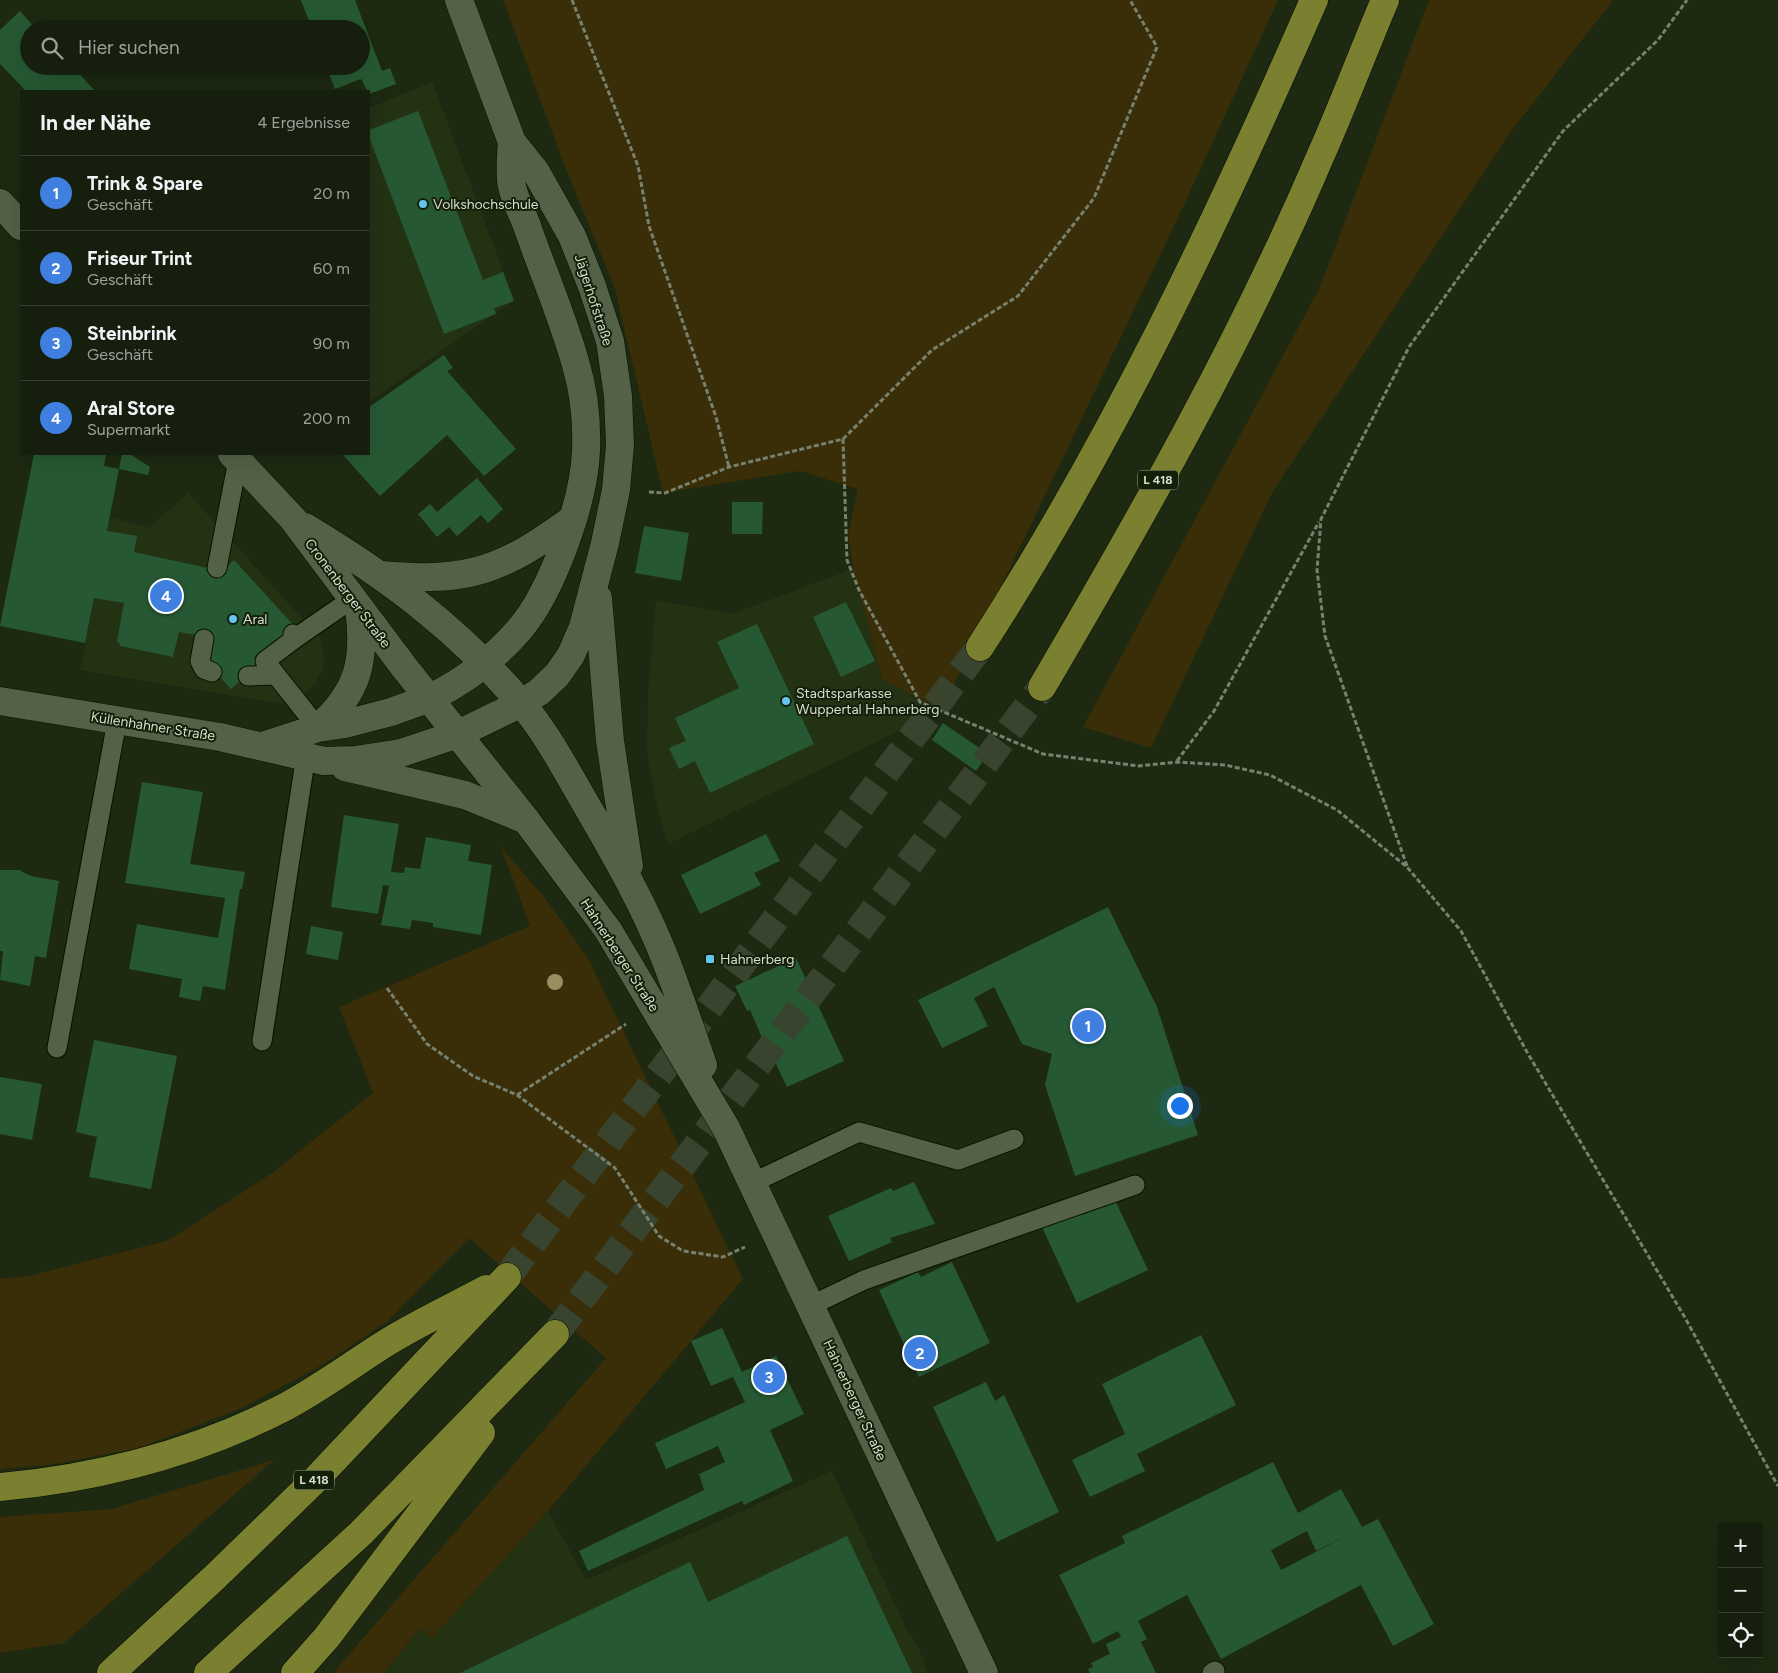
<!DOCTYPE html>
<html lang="de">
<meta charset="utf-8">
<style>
:root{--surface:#161f0d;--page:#1f2716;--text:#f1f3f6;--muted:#9ea29d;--line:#353d2e;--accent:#64c5ee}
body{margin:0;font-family:Figtree,sans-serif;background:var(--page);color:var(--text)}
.controls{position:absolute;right:15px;bottom:15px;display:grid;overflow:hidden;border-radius:0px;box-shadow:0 5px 20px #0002}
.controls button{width:45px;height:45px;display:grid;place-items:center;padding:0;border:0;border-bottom:1px solid var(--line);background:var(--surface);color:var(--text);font:25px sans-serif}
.you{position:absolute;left:1179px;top:1105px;width:18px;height:18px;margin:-12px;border:4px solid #fff;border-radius:50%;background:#1a73e8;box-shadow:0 0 0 8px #1a73e833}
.badge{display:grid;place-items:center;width:32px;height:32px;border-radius:50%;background:var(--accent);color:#fff;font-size:16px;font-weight:700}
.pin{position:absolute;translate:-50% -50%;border:2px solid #fff;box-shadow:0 1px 5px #0006}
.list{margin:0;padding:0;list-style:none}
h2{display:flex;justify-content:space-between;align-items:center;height:65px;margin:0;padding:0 20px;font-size:21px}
h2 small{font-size:16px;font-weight:400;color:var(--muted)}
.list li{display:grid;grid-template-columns:32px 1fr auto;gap:15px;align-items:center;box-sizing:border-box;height:75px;padding:0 20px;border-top:1px solid var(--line)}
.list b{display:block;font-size:19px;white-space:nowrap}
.list p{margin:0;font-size:16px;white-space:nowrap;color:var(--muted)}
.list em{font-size:16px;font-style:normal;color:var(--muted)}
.icon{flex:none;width:28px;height:28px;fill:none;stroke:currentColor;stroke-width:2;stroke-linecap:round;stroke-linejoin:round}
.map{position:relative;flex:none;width:1778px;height:1673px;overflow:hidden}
.search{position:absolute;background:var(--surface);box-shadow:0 5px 20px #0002;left:20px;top:20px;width:350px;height:55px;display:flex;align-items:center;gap:12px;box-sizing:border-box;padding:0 18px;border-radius:28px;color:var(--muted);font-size:19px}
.panel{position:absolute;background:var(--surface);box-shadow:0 5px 20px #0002;left:20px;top:90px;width:350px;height:365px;border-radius:0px}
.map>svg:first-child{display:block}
</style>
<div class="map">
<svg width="1778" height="1673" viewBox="0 0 1778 1673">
<rect width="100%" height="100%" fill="#1d2911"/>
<path fill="#243214" d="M432,82L514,300L369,402V108Z
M188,493L320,638L324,658L323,668L315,684L302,696L286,702H272L80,670L110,517L149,528Z
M853,569L882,679L942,710L668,844L658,810L647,754L648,692L656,600L732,614Z
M832,1471L909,1634H911L925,1662L923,1663L927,1673H383L421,1628L432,1638L548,1511L586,1580Z"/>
<path fill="#3a2e08" d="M503,0H1278L1177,220L942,710L882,679L853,569L848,534L858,489L800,471L663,493L615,289L564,164Z
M1429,0H1613L1509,134L1272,493L1151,748L1083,727L1320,287Z
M501,847L544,897L588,958L743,1279L548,1511L432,1638L421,1628L383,1673H333L606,1358L469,1238L388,1321L324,1364L242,1408L139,1448L49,1465L0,1469V1279L29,1276L169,1240L272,1173L373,1093L339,1007L530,926Z
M274,1460L64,1643L0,1653V1517L111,1509Z"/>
<path fill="#265933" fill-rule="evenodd" d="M301,0H355L382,71L390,68L396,84L369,94L361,79L335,89L326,66H361V29H312Z
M20,11L36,29H29V66H72L95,91H26L0,64V30Z
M418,111L483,280L503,272L514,301L494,308L496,314L444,334L369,137V130Z
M444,355L453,368L447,371L516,449L484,476L447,435L380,496L342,454H369V407Z
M34,454H106L104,466L119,469L107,531L137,536L134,552L222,571L234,560L297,629L231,689L203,658L207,637L179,632L173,657L121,646L117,641L124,603L94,598L85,643L0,626Z
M122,454H130L150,467L148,475L119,469Z
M477,478L503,509L488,523L481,515L457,536L449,527L437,537L418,514L430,504L437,512Z
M732,502H763L762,534H732Z
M644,526L689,533L681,581L635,573Z
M846,602L875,661L841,677L813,617Z
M757,624L814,744L710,793L695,761L679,769L669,748L686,741L675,718L739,688L717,642Z
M943,723L988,754L976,771L932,740Z
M142,782L203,792L190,864L245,872L242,889H240L225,990L203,986L200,1001L179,997L182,979L129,969L137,924L218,938L225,898L125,883Z
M344,815L399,824L391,872L404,873L405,867L420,869L426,837L471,845L468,861L492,865L481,935L433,927V923L412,920L410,929L381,925L389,886L383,885L378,914L331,907Z
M766,834L780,861L754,873L761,885L700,914L681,875Z
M0,870H19L31,876L59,881L46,958L35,956L30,986L0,980L3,951H0Z
M1108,907L1157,1007L1198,1135L1075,1176L1045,1085L1052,1054L1022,1044L994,987L974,998L988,1026L942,1048L918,1000Z
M311,926L343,932L338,960L306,954Z
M796,958L844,1061L787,1087L775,1062L773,1063L750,1010L747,1011L735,986Z
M94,1040L177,1056L151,1189L89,1177L97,1137L76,1132Z
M0,1077L42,1084L32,1140L0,1134Z
M914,1182L935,1224L890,1238L892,1242L849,1261L828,1216L891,1188L893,1191Z
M1115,1200L1148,1270L1077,1303L1042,1227L1079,1209L1082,1215Z
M952,1262L990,1343L919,1377L879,1290L918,1272L921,1277Z
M722,1328L742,1372L776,1356L804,1414L770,1430L793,1481L744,1505L742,1501L588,1571L579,1551L704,1490L699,1474L725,1462L718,1446L666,1469L655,1443L745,1402L733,1377L711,1386L691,1341Z
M1201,1335L1236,1405L1137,1454L1145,1471L1090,1497L1072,1460L1125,1434L1102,1384Z
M986,1382L995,1401L1004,1395L1059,1512L997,1542L933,1407Z
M1273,1462L1298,1513L1341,1489L1362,1527L1378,1519L1434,1624L1393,1646L1361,1585L1221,1659L1187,1595L1138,1621L1147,1639L1141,1642L1156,1673H1090L1088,1669L1093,1667L1091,1663L1110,1654L1106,1644L1121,1637L1118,1631L1093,1644L1059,1575L1125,1543L1122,1536ZM1307,1531L1316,1551L1354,1532L1281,1570L1271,1550Z
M847,1536L912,1673H460L690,1562L708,1602Z"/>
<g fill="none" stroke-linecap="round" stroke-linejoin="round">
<path stroke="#39442e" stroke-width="28" stroke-dasharray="28 14" stroke-linecap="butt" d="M507,1277L980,647
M555,1334L1042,687"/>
<g stroke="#071100" stroke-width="21">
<path id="service" d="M217,568L238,460
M293,634L297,637L352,599
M297,637L265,661L318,728
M204,639L200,661L204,669L212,672
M248,676L276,675
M262,1041L306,755
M57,1048L117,721
M752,1183L859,1132L958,1160L1014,1139
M810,1306L864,1280L1135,1185
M1212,1673L1215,1671"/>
</g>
<g stroke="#071100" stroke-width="29">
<path id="tertiary" d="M0,701L220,737L324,761L355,760L401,753L458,734
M318,728C359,692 366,660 359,608
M265,745L318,728L345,724L391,712L430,698
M345,767L465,795L526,820"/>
</g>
<g stroke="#071100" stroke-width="29">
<path id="secondary" d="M0,203L21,226
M232,454L293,519L404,667L526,820L608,930L726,1128L984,1673
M305,527C388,577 457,628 520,702C544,729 562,763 580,794C611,848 644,903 666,961C679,995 691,1030 703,1065
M382,575C469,583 502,570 571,520
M598,598L610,741L629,866
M430,698C465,681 493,660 519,630C552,592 584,502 586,451C587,424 584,392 576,365C563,318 543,272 527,226C522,212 512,195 511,180C510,167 511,154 512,142
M458,734L522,703L539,692L557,675L571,655L583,627L605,543L616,490L620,445L618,396L610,341L592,286L572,236L536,172L512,142L459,0"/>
</g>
<g stroke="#071100" stroke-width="29">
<path id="trunk" d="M980,647C1112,443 1217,222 1314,0
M1042,687C1143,515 1242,340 1320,157C1343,105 1363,52 1385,0
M0,1487C98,1478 195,1453 283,1408C319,1389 351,1365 386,1343C418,1323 453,1307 486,1289
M111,1673L215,1577L315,1480L507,1277
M208,1673L361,1533L555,1334
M295,1673L327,1637L481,1433"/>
</g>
<path stroke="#77816d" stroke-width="3" stroke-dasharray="5 2.5" stroke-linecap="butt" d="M572,0L638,166L649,226L716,417L729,467
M843,439L847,560L859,590L920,702L1043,754L1139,766L1177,762L1225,765L1270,775L1337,810L1407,867L1461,931L1527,1052L1684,1316L1778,1486
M649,492L665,493L729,467L843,439L932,350L1018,296L1094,198L1157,47L1130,0
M1177,761L1214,711L1319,522
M1407,866L1325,636L1317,570L1321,519L1409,347L1563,131L1658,40L1687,0
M387,988L427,1044L473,1076L517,1095L615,1168L659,1236L683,1251L723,1257L745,1247
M517,1095L626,1024"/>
<use href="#service" stroke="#536147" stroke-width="19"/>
<use href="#tertiary" stroke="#536147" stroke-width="28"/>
<use href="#secondary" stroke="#536147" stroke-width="28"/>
<use href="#trunk" stroke="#7b8030" stroke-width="28"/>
</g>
<circle fill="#978f5f" cx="555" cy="982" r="8"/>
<g fill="#64c5ee" stroke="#141f08" stroke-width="2">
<circle cx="423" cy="204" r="5"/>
<circle cx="233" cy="619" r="5"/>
<circle cx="786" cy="701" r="5"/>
<rect x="705" y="954" width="10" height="10" rx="2.5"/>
</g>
<g text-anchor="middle" stroke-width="4" stroke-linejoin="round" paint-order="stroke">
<g fill="#141f08" stroke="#9ca593" stroke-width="1">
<rect x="1138" y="470.5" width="40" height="19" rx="4"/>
<rect x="294" y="1470.5" width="40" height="19" rx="4"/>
</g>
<g font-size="12" font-weight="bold" fill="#d6decf">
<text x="1158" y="484">L 418</text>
<text x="314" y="1484">L 418</text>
</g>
<g font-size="14" fill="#d6decf" stroke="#141f08" text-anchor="start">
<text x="433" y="209">Volkshochschule</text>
<text x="243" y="624">Aral</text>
<text x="796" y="698">Stadtsparkasse<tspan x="796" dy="16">Wuppertal Hahnerberg</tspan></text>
<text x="720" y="964">Hahnerberg</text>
</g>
<g font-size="14" fill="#d6decf" stroke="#141f08">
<text transform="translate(594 300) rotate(72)" y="5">Jägerhofstraße</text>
<text transform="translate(348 593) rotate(53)" y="5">Cronenberger Straße</text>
<text transform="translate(153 726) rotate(9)" y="5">Küllenhahner Straße</text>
<text transform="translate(620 955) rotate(57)" y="5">Hahnerberger Straße</text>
<text transform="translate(855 1400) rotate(65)" y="5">Hahnerberger Straße</text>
</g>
</g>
</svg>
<div class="controls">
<button>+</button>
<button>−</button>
<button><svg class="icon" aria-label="locate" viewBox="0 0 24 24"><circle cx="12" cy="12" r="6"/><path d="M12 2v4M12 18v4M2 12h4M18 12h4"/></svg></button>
</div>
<div class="you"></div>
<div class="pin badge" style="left:1088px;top:1026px;background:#3f7fe0">1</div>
<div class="pin badge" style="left:920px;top:1353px;background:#3f7fe0">2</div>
<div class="pin badge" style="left:769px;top:1377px;background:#3f7fe0">3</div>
<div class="pin badge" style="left:166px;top:596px;background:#3f7fe0">4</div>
<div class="search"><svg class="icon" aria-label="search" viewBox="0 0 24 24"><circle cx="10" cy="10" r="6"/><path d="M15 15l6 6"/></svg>Hier suchen</div>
<section class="panel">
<h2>In der Nähe<small>4 Ergebnisse</small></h2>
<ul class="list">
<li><span class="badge" style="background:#3f7fe0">1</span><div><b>Trink &amp; Spare</b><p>Geschäft</p></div><em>20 m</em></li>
<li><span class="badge" style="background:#3f7fe0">2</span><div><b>Friseur Trint</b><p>Geschäft</p></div><em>60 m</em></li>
<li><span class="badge" style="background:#3f7fe0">3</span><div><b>Steinbrink</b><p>Geschäft</p></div><em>90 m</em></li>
<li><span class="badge" style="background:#3f7fe0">4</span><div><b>Aral Store</b><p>Supermarkt</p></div><em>200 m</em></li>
</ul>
</section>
</div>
